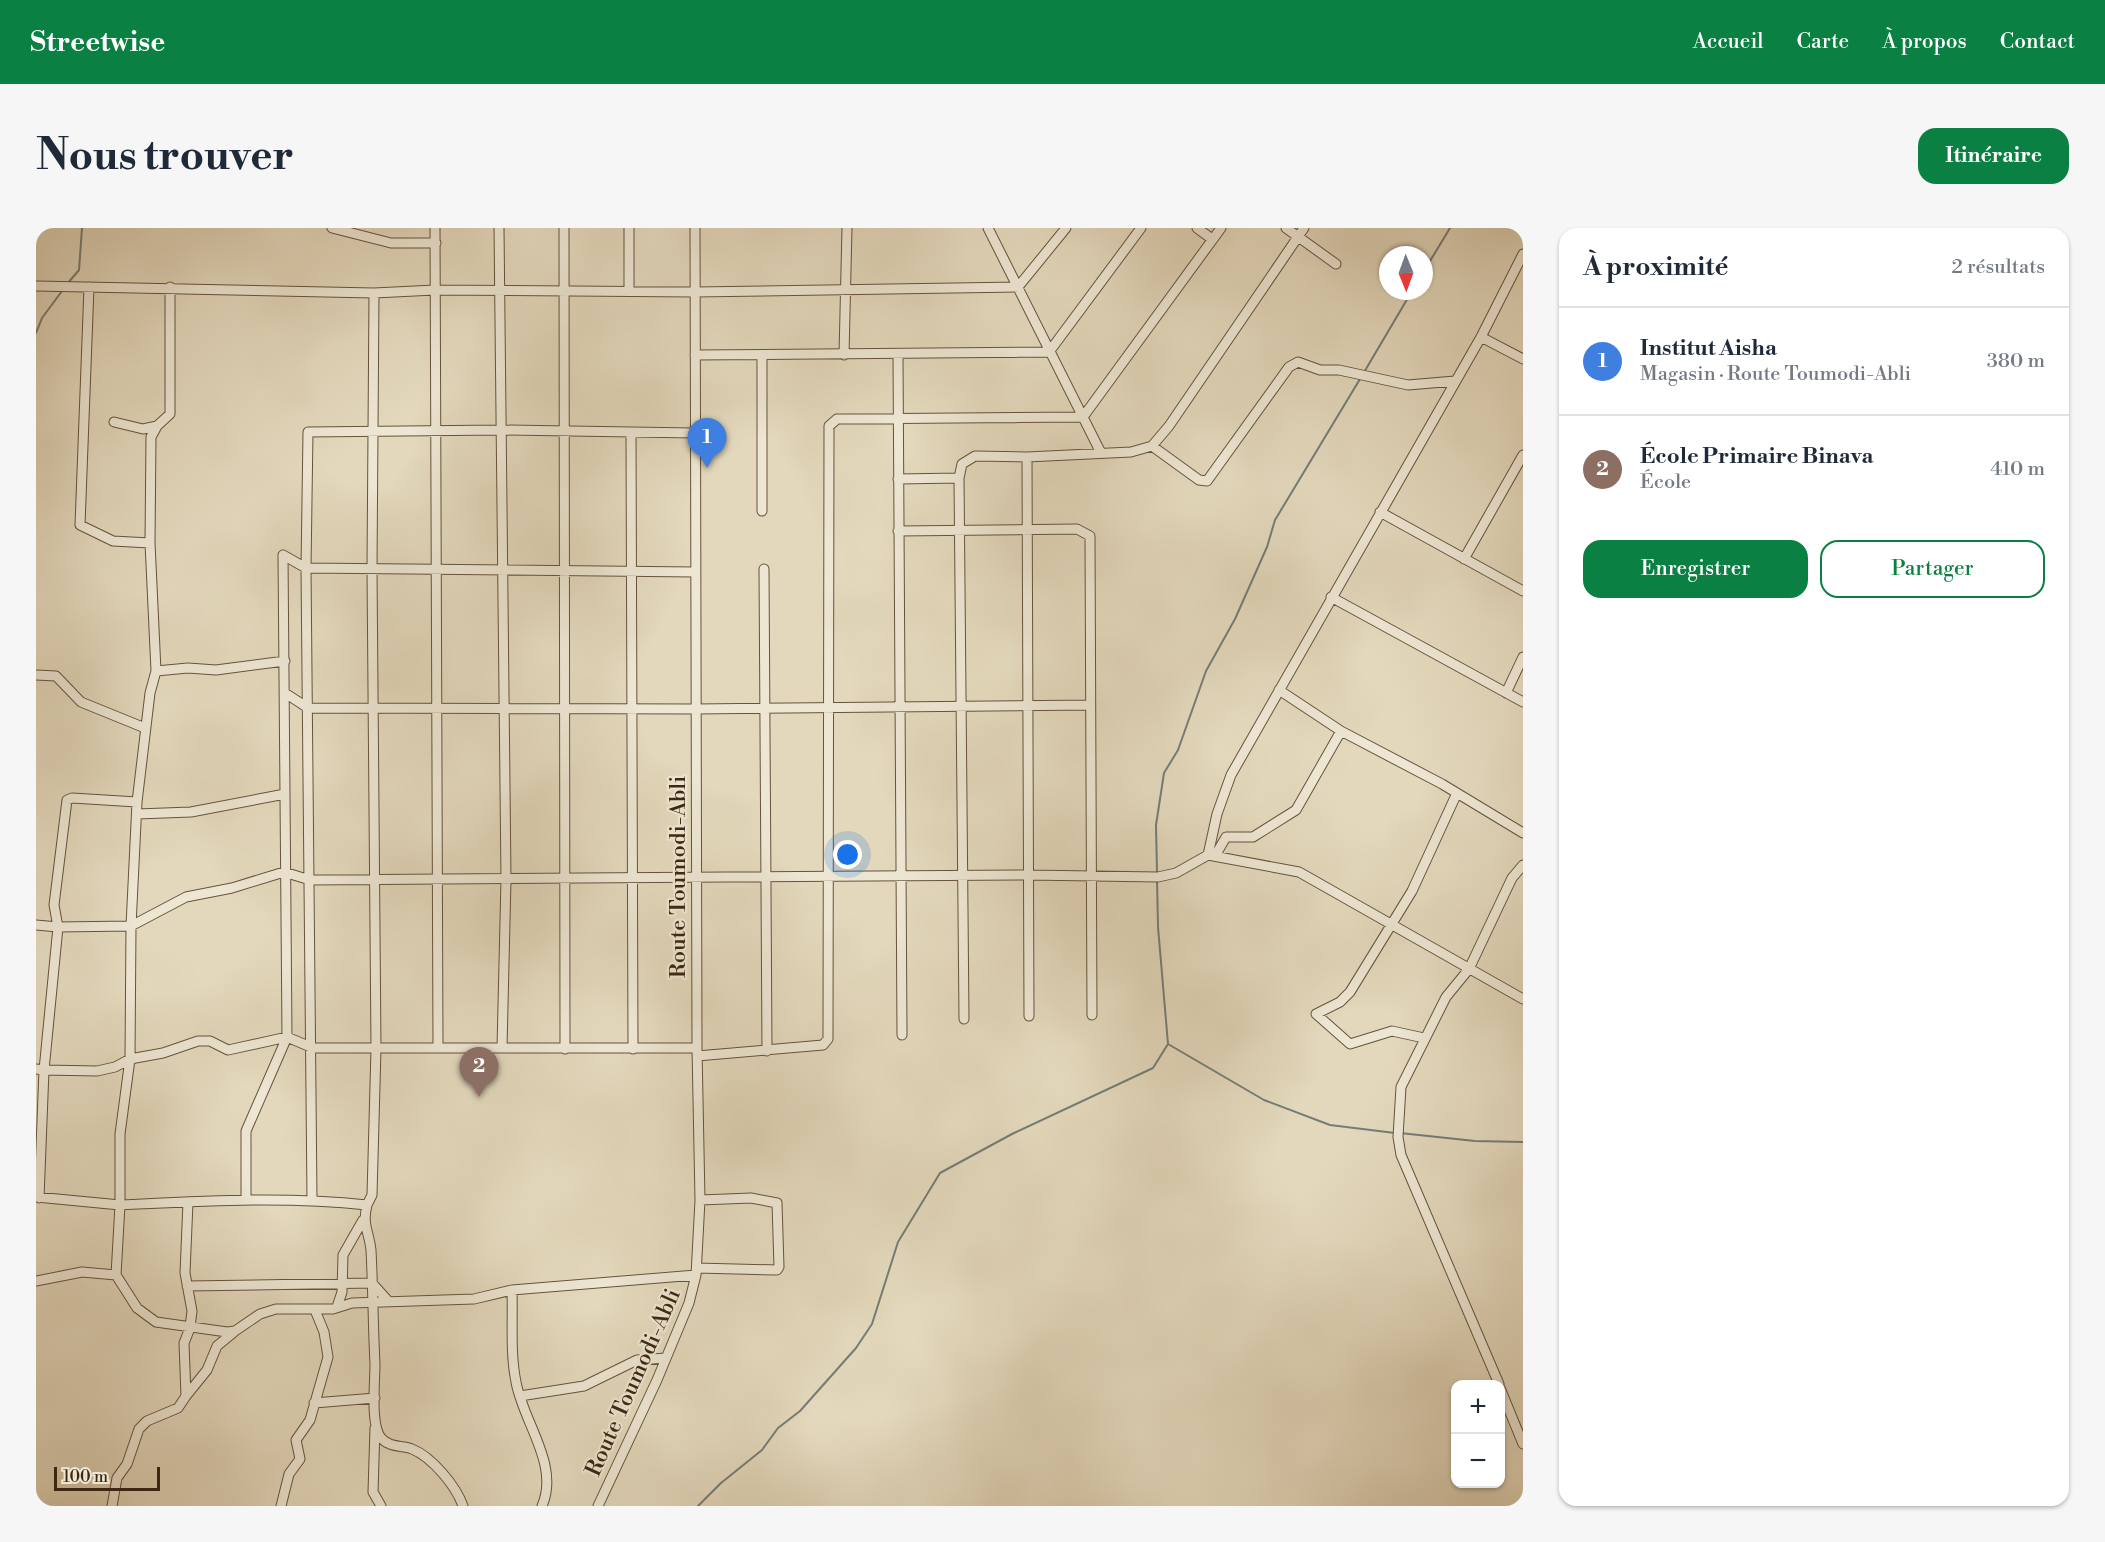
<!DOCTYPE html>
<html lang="fr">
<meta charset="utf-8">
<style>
:root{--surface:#fff;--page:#f6f6f7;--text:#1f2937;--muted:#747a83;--line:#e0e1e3;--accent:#0b8043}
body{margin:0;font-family:"Libre Bodoni",serif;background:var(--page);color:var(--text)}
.controls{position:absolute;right:18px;bottom:18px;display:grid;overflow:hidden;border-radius:12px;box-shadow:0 2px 4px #0004}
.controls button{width:54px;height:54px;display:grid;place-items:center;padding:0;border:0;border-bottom:2px solid var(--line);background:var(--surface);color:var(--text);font:30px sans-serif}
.compass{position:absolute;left:1343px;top:18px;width:54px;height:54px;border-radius:50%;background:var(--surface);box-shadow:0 2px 4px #0004;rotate:179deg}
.scale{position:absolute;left:18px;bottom:15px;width:106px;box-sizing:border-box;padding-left:6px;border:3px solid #3d2712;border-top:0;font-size:16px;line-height:21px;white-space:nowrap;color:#3d2712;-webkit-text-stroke:4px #ede6d3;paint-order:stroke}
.you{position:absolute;left:812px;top:627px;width:21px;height:21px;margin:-15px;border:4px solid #fff;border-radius:50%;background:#1a73e8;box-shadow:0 0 0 9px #1a73e833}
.badge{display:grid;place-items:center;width:39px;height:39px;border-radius:50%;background:var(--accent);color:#fff;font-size:20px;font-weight:700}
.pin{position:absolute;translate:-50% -50px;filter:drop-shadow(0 2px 3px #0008)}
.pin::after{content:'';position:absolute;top:32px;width:21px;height:18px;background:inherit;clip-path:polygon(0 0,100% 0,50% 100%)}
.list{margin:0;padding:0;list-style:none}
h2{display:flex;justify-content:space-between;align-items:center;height:78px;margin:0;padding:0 24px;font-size:26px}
h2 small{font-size:20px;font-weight:400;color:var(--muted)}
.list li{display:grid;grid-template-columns:39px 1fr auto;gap:18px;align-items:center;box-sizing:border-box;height:108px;padding:0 24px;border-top:2px solid var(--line)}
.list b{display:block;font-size:22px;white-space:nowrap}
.list p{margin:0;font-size:20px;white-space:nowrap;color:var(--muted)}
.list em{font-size:20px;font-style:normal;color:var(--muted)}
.actions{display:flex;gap:12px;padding:18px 24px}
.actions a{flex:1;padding:14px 0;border:2px solid var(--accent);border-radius:18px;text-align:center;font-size:21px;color:var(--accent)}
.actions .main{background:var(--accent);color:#fff}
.map{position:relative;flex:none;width:1487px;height:1278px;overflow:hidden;border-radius:18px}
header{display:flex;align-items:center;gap:36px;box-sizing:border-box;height:84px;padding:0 30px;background:var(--accent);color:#fff}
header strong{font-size:28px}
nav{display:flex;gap:33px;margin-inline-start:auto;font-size:21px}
.intro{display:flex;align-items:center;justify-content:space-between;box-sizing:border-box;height:144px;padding:0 36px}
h1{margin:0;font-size:42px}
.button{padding:15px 27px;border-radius:18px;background:var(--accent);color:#fff;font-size:21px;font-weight:700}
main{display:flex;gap:36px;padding:0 36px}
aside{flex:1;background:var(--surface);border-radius:18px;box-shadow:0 2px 4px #0004}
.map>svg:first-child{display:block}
</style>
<header>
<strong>Streetwise</strong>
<nav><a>Accueil</a><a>Carte</a><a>À propos</a><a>Contact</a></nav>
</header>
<div class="intro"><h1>Nous trouver</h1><a class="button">Itinéraire</a></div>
<main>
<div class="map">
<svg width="1487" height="1278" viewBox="0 0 1487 1278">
<rect width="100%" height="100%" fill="#e3d8bc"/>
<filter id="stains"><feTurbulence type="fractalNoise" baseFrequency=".00333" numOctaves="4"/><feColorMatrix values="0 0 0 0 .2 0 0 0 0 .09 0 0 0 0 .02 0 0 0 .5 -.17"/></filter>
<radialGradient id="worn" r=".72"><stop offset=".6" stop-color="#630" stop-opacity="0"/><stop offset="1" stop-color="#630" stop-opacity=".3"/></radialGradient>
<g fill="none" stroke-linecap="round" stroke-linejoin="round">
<path stroke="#757d77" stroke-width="2" d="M1388,43L1414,0
M31,56L43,42L46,0
M0,105L6,90L26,63
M1327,146L1376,63
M1121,645L1120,597L1128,545L1142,522L1170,443L1199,391L1231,319L1239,292L1324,151
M1132,816L1228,872L1294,897L1359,905
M1364,905L1439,913L1487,914
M662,1278L685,1255L726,1222L742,1200L764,1183L820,1120L836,1096L862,1014L904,945L976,906L1117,840L1132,816L1122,699L1121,651"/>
<g stroke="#66533c" stroke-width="11">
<path id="minor" d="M296,0L355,15H400
M399,0L402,820
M463,0L470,651L466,820
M528,0L529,821
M593,0V62
M952,0L1065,225
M1161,0L1176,11
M1250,0L1300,36
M0,58L338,65L399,62L659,64L982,59L1030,0
M53,59L44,297L77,313L114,315
M1445,109L1487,131
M862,126L866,807
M659,127L1013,124L1105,0
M808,127L811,0
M78,194L107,201L121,198
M595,204L597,821
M1116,218L1163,252L1171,253L1253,139L1262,134L1284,142H1303L1372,157L1419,153
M991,229L993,788
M862,251L923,250
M726,283V127
M1344,284L1487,363
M862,303L1041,301L1054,308L1056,787
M247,327L270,340L659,344
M1428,331L1487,227
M728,341L731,823
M1295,369L1487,474
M120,443L152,440L180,442L249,433
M0,447L20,448L45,474L109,500
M1243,462L1305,503L1406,556L1487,605
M249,465L272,480L660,481L1054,477
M1470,465L1487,429
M101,586L155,584L249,566
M1172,627L1181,586L1195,547L1445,109L1487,26
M1179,628L1190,609H1217L1260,582L1305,503
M0,697L22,699L18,677L31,572L36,570L101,574
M928,791L923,250L926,236L939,228L991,229L1095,224L1116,218L1133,198L1268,0
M1388,810L1356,803L1314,816L1280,786L1304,774L1314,764L1376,663L1421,565
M661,820H277L251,809L192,822L174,813H162L127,825L94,831L79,839L61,843L8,842L22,699L95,698L150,669L196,660L248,644L274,652L992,647L1122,649L1140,645L1172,627L1263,644L1487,771
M661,828L787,817L792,811L793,198L801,191L1047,189L1185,0
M0,841L8,842L3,970
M0,969L84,977V906L94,831L95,698L101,574L114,465L120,443L114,315L115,209L121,198L134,186V59
M210,971V903L251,809L247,327
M276,971L270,340L272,204L464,202L658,205
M331,977L336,967L340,821L336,341L338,65
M661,1040L741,1042L743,1039L741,975L715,970L664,972
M0,1053L46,1044L80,1047
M151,1058L336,1055L353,1074
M476,1062C477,1092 474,1125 480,1154C487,1194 524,1237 506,1278
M301,1079L306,1064L307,1027L327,992
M1463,1156L1365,927L1362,909L1365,859L1410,769L1433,741L1476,650L1487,637
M1464,1160L1487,1216
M150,1168L171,1142L181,1118L198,1104
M484,1168L548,1158L601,1132L630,1130
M278,1175L339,1170
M339,1200L337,1264L345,1278
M76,1278L81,1250L91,1236L103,1201L111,1193L142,1180L150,1168L148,1115L154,1100L156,1083L149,1045L152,974
M245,1278L253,1246L264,1231L260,1212L274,1192L292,1129L288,1104L279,1082
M427,1278C420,1258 396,1229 376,1221C366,1217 355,1220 346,1211C334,1199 339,1155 339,1136C337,1098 337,1060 335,1022C333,1003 326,998 331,977C248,968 167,973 84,977L80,1047L101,1080L120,1094L191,1104L199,1103L224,1086L240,1081H297L316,1075L438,1071L476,1062L660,1047
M562,1278L621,1152L653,1075L660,1047L664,972L661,820L659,0"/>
</g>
<use href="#minor" stroke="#ede6d3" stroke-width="9"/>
</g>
<g text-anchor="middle" stroke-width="4.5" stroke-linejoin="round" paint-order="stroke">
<g font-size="22" fill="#3d2712" stroke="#ede6d3">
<text transform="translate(641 649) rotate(-90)" y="8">Route Toumodi-Abli</text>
<text transform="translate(596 1154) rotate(-66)" y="8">Route Toumodi-Abli</text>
</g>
</g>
<rect width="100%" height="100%" filter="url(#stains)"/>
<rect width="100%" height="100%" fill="url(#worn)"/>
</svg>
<div class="controls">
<button>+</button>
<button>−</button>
</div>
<svg class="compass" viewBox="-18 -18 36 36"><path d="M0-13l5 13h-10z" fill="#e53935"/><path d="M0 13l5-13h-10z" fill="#747a83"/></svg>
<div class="scale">100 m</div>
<div class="you"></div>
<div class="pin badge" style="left:671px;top:240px;background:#3f7fe0">1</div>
<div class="pin badge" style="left:443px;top:869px;background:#8d6e63">2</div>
</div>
<aside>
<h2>À proximité<small>2 résultats</small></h2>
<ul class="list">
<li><span class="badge" style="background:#3f7fe0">1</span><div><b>Institut Aisha</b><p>Magasin · Route Toumodi-Abli</p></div><em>380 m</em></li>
<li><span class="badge" style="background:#8d6e63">2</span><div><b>École Primaire Binava</b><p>École</p></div><em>410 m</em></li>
</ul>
<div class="actions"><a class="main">Enregistrer</a><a>Partager</a></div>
</aside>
</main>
